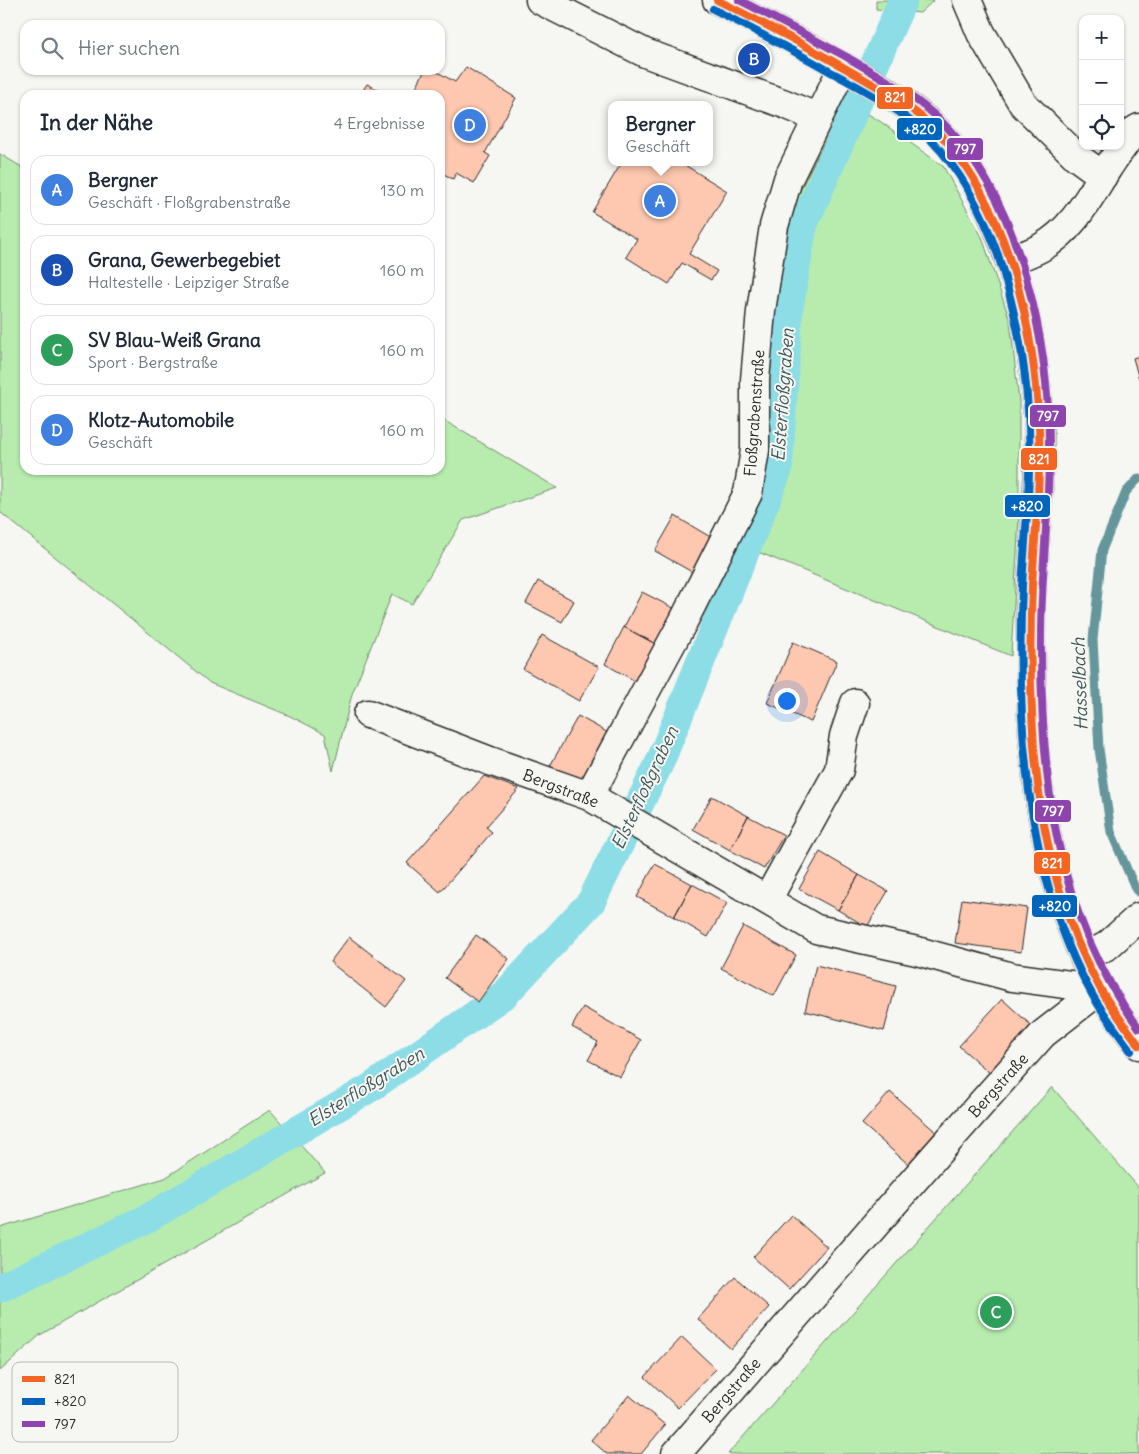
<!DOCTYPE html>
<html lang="de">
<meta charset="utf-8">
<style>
:root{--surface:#fff;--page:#f6f6f7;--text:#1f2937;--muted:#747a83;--line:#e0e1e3;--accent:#1a73e8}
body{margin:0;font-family:Delius,sans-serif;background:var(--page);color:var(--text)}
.controls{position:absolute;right:15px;top:15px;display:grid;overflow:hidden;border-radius:10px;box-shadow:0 1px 4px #0004}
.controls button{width:45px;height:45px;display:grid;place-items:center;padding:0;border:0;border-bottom:1px solid var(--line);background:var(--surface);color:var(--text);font:25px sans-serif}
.you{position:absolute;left:786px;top:700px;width:18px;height:18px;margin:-12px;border:4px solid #fff;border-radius:50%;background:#1a73e8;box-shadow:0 0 0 8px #1a73e833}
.badge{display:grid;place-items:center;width:32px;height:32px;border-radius:50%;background:var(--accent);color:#fff;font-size:16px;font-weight:700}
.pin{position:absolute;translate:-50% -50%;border:2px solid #fff;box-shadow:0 1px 5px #0006}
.popup{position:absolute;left:608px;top:101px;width:105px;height:65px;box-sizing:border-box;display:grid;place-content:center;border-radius:10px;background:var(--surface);filter:drop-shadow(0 1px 4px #0005);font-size:16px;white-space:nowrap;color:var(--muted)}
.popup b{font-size:19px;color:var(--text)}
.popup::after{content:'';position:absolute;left:50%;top:100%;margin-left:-10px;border:10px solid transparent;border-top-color:var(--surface)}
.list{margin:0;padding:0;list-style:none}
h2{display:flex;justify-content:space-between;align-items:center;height:65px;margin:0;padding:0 20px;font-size:21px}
h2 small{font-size:16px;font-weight:400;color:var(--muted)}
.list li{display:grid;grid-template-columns:32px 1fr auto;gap:15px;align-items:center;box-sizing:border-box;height:70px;margin:0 10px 10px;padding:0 10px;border:1px solid var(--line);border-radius:15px}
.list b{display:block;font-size:19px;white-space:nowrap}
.list p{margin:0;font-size:16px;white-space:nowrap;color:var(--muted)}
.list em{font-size:16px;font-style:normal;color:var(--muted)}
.icon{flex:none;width:28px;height:28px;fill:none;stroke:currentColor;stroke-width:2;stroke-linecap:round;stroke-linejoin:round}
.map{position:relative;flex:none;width:1139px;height:1454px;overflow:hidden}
.search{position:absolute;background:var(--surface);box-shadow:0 1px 4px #0004;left:20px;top:20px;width:425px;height:55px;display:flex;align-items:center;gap:12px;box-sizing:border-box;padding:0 18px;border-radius:15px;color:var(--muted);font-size:19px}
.panel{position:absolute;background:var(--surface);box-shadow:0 1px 4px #0004;left:20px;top:90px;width:425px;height:385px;border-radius:15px}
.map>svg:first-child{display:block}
</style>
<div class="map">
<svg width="1139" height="1454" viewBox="0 0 1139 1454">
<rect width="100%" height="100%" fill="#f6f6f2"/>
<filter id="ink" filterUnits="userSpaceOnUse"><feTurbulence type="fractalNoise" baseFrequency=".02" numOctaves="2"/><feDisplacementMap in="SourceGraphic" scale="10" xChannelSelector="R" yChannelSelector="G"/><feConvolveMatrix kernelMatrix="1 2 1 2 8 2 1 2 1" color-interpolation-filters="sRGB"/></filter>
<g filter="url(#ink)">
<path fill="#b7ecae" stroke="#718c6c" d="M876,0H934L920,13L876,9Z
M845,100L881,122L943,166L982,237L1010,321L1019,401V516L1011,656L741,545L768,478L773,428L783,248L799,193Z
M0,154L25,169V470H440V418L557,488L463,520L412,604L392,594L352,694L333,771L325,734L290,716L210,683L0,512Z
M1052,1087L1139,1188V1454H728Z
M270,1110L325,1173L40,1335L0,1371V1228L165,1178Z"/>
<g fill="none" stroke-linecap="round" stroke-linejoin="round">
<path stroke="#65969b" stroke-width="9" d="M1139,478L1126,492L1102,550L1093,640L1099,749L1111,832L1136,890L1139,892"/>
<path stroke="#8cdde6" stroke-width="29" d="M0,1288L148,1218L370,1088L505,994L591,902L660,762L778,470L789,307L803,226L903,0"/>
</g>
<path fill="#fdc7b0" stroke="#2b2b2b" d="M466,67L516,98L485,153L490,156L474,183L456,173L453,179L440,172V95H412L425,70H434L455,82Z
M367,84L389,95H360Z
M622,162H680L727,191L689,254L717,271L711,280L682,263L669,284L626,257L637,239L592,212Z
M1139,356V379L1133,358Z
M675,516L712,538L692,572L655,551Z
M538,581L574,601L562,622L526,603Z
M642,592L681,612L663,648L624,627Z
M624,627L663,648L642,685L605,664Z
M542,635L599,667L579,701L523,669Z
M793,642L837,661L811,722L767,703Z
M578,716L612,735L585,785L550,766Z
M484,776L519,789L486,827L492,832L440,892L407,863Z
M712,796L748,816L730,850L693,829Z
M748,816L784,835L764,869L730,850Z
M820,852L859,875L838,910L799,889Z
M655,864L692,884L674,917L637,897Z
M859,875L888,891L867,927L838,910Z
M692,884L727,903L708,937L674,917Z
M962,899L1027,908L1021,952L955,943Z
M743,926L796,955L774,996L721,968Z
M476,935L509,959L478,1002L445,978Z
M349,937L406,981L386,1007L330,962Z
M816,965L896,986L884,1031L805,1011Z
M1002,999L1033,1027L991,1074L959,1046Z
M583,1007L641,1040L620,1077L588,1060L598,1042L572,1027Z
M890,1092L936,1132L908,1164L862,1124Z
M791,1215L827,1247L789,1289L753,1257Z
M735,1277L769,1307L731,1349L698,1319Z
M682,1337L716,1369L678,1408L645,1377Z
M629,1395L665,1425L641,1454H607L591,1440Z"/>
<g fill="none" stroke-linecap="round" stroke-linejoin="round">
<g stroke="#2b2b2b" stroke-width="31">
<path id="minor" d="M540,0L645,53L785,104L818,118
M967,0L981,33L1023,104L1077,157L1103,176
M1010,261C1020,256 1032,253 1042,247C1073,230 1089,197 1107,169C1115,156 1125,144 1134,131L1139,128
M368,714L490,761L589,796L816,929L917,951L1012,977L1101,989
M589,796L683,622L748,493L755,450V380L761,311L774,226L788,179L843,67
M767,900L839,770L844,736L855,703
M1085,958L1108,945L1139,917
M676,1454L934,1157L1043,1034L1101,989"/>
</g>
<g stroke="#2b2b2b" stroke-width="31">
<path id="major" d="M717,0C757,20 797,41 836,63C872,83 908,102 937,131C969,163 990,205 1005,246C1026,304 1036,365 1039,426C1041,487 1033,548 1031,609C1030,644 1031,679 1032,713C1036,805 1055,909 1101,990C1112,1009 1126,1027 1139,1045"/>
</g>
<use href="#minor" stroke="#f6f6f2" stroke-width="28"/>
<use href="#major" stroke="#f6f6f2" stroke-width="28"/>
<g stroke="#f6f6f2" stroke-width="11">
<path id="bus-1" d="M717,0C757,20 797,41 836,63C871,83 908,102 937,131C967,162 988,201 1003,240C1025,299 1036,363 1039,426C1041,479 1035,532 1032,585C1030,627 1030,670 1032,713C1036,808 1054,906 1101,990C1112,1009 1126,1027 1139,1045"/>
</g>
<g stroke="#f6f6f2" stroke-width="11">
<path id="bus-2" d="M713,9C752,29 792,50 831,72C866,91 903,110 931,140C962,172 983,213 998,255C1016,311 1027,370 1029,428C1031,481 1025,534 1022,587C1020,629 1020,672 1022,715C1027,811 1045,911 1093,996C1104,1015 1118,1033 1131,1051"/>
</g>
<g stroke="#f6f6f2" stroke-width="11">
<path id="bus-3" d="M739,0C775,18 810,37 845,56C879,76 915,95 943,123C1021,200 1050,345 1049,451C1049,513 1041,574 1041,636C1040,775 1054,912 1139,1028"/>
</g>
<use href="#bus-1" stroke="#f26522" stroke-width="8"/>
<use href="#bus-2" stroke="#0065bd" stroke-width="8"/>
<use href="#bus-3" stroke="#8e44ad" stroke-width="8"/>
</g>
</g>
<g text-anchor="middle" stroke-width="4" stroke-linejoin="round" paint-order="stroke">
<g font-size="16" fill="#2b2b2b" stroke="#f6f6f2">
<text transform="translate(754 413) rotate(-86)" y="6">Floßgrabenstraße</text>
<text transform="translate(561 788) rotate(21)" y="6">Bergstraße</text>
<text transform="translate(998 1085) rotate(-48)" y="6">Bergstraße</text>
<text transform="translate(731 1390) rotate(-49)" y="6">Bergstraße</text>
</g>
<g font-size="18" font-style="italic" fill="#43585a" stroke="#f6f6f2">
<text transform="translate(783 395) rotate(-86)" y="6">Elsterfloßgraben</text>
<text transform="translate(1080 684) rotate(-92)" y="6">Hasselbach</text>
<text transform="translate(645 788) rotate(-65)" y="6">Elsterfloßgraben</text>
<text transform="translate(366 1087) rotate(-32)" y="6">Elsterfloßgraben</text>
</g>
</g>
<rect x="12" y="1362" width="166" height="80" rx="8" fill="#f6f6f2" stroke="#b9b9b6" stroke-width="1"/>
<rect x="22" y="1376" width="23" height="6" fill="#f26522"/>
<rect x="22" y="1398" width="23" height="7" fill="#0065bd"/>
<rect x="22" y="1421" width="23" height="6" fill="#8e44ad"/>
<g font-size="14" fill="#2b2b2b">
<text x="54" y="1384">821</text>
<text x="54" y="1406">+820</text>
<text x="54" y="1429">797</text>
</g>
<g stroke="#f6f6f2" stroke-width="2">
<rect x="876" y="86" width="38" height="24" rx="5" fill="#f26522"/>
<rect x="896" y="117" width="47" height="24" rx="5" fill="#0065bd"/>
<rect x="946" y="137" width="38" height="24" rx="5" fill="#8e44ad"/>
<rect x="1029" y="404" width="38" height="24" rx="5" fill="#8e44ad"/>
<rect x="1020" y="447" width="38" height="24" rx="5" fill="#f26522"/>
<rect x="1004" y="494" width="47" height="24" rx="5" fill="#0065bd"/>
<rect x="1034" y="799" width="38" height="24" rx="5" fill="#8e44ad"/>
<rect x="1033" y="851" width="38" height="24" rx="5" fill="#f26522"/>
<rect x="1031" y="894" width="47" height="24" rx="5" fill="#0065bd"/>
</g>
<g font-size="14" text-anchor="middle" font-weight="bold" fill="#fff">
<text x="895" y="102">821</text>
<text x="920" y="134">+820</text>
<text x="965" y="154">797</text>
<text x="1048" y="421">797</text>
<text x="1039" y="464">821</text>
<text x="1027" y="511">+820</text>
<text x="1053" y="816">797</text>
<text x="1052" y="868">821</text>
<text x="1055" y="911">+820</text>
</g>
</svg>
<div class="controls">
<button>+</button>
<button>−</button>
<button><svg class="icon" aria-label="locate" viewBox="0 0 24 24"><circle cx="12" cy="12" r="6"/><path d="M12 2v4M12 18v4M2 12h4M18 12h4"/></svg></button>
</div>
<div class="you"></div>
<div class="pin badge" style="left:660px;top:201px;background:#3f7fe0">A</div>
<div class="popup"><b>Bergner</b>Geschäft</div>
<div class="pin badge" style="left:754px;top:59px;background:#1a4fb4">B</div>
<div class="pin badge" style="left:996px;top:1312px;background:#2e9e5b">C</div>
<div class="pin badge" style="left:470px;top:125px;background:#3f7fe0">D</div>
<div class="search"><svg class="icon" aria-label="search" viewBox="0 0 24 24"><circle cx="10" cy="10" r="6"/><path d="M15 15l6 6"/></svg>Hier suchen</div>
<section class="panel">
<h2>In der Nähe<small>4 Ergebnisse</small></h2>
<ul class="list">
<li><span class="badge" style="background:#3f7fe0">A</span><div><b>Bergner</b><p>Geschäft · Floßgrabenstraße</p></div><em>130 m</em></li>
<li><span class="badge" style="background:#1a4fb4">B</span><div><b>Grana, Gewerbegebiet</b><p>Haltestelle · Leipziger Straße</p></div><em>160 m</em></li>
<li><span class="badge" style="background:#2e9e5b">C</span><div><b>SV Blau-Weiß Grana</b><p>Sport · Bergstraße</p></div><em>160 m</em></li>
<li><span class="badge" style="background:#3f7fe0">D</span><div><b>Klotz-Automobile</b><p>Geschäft</p></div><em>160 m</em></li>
</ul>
</section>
</div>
